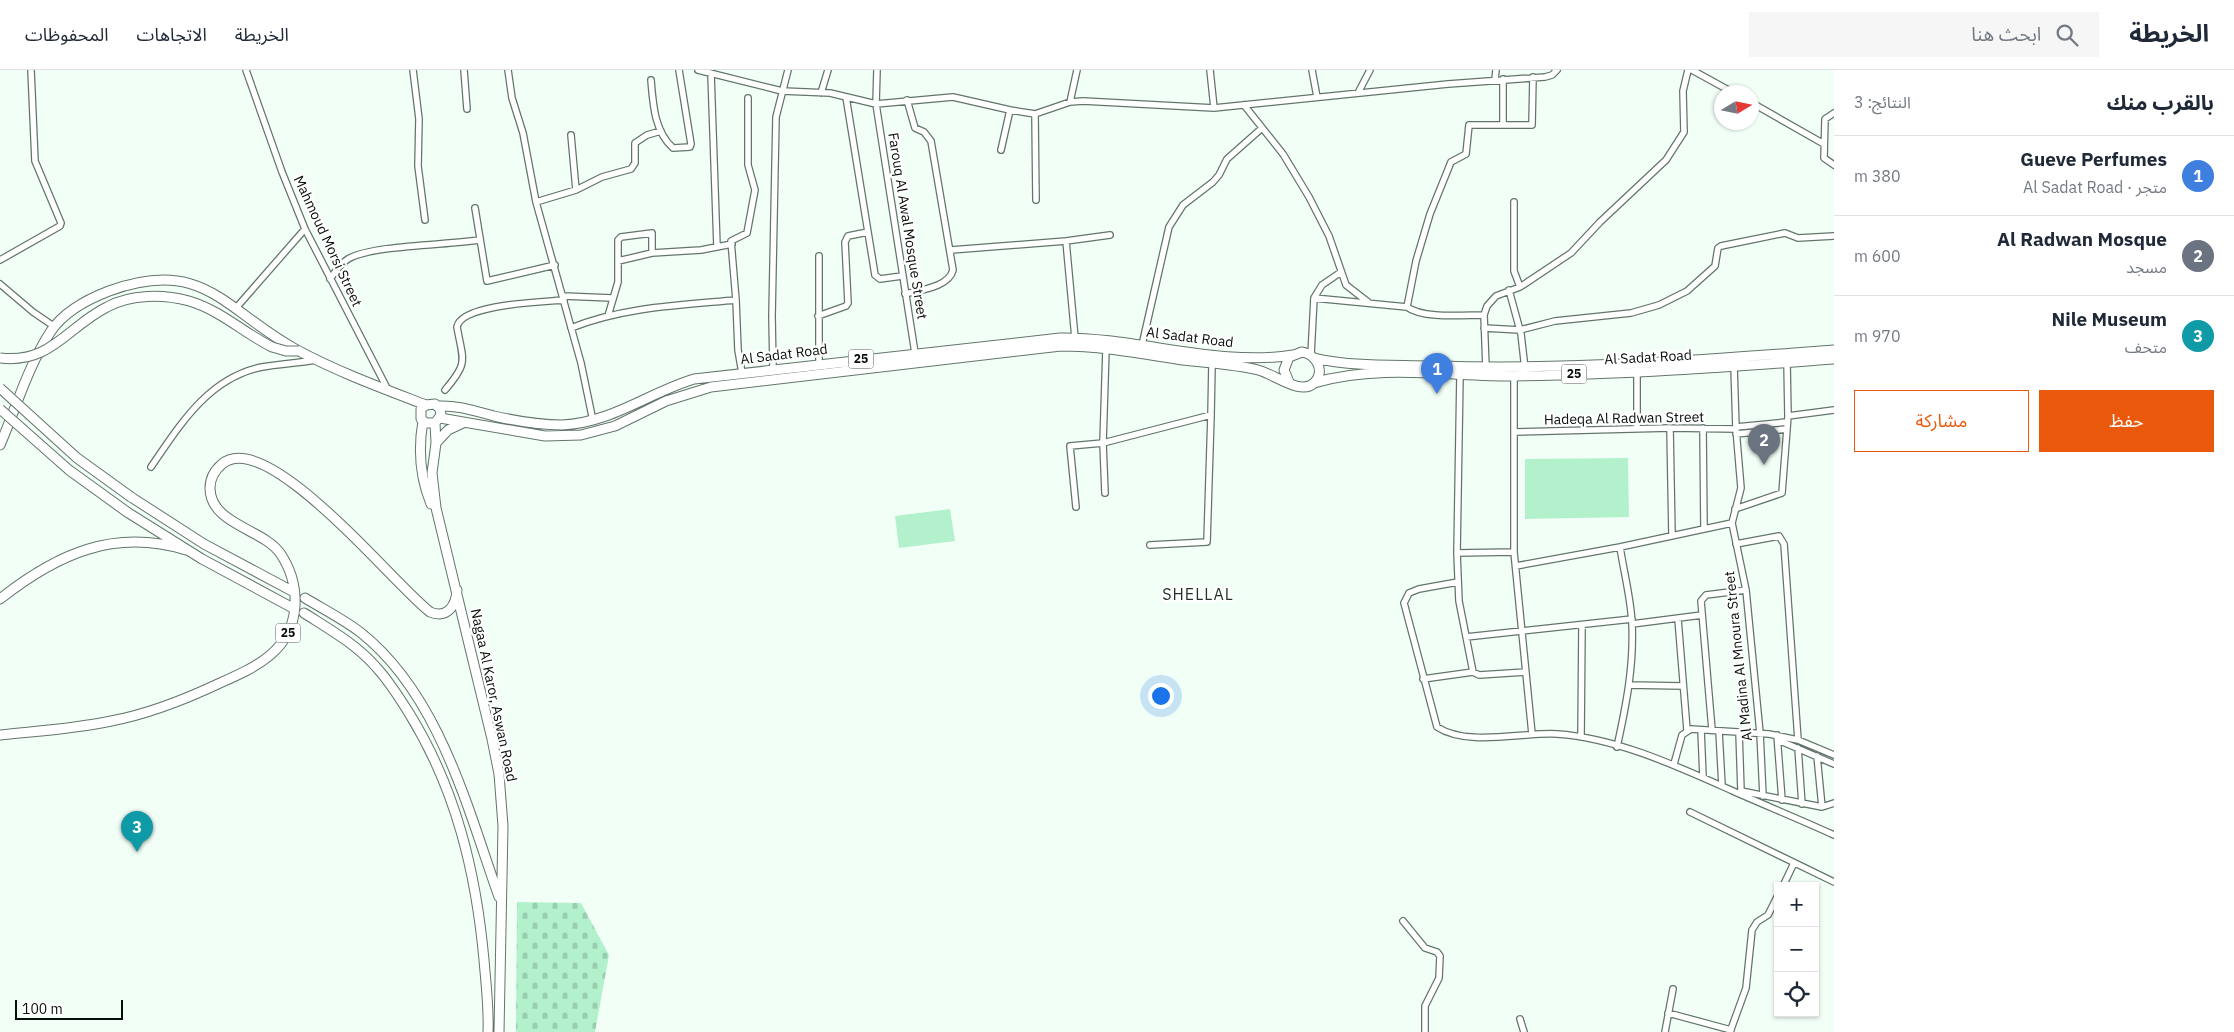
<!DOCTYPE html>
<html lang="ar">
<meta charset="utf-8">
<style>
:root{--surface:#fff;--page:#f6f6f7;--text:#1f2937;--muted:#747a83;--line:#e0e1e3;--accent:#ea580c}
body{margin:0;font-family:"IBM Plex Sans","Noto Sans Arabic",sans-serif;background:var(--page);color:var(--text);direction:rtl}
.controls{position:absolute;right:15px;bottom:15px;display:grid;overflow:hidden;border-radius:0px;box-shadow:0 1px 4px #0004}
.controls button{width:45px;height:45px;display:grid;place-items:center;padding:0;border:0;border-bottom:1px solid var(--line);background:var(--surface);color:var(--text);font:25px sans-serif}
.compass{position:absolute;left:1714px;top:15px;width:45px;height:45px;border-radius:50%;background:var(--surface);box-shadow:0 1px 4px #0004;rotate:80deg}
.scale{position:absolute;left:15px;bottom:12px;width:108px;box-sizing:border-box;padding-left:5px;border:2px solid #070d09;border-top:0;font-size:14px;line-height:18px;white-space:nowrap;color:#070d09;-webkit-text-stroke:4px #fff;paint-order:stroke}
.you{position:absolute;left:1160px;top:625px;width:18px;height:18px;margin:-12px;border:4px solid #fff;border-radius:50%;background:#1a73e8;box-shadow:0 0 0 8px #1a73e833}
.badge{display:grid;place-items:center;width:32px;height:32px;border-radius:50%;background:var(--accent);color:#fff;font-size:16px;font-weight:700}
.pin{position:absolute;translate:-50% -41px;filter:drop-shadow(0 1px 2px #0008)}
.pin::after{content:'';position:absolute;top:26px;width:18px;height:15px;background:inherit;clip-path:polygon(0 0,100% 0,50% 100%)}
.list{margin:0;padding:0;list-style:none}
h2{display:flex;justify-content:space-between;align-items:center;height:65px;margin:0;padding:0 20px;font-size:21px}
h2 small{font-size:16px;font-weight:400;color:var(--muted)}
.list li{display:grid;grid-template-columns:32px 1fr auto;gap:15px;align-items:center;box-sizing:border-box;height:80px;padding:0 20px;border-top:1px solid var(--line)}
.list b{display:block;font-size:19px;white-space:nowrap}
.list p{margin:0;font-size:16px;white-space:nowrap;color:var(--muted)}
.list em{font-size:16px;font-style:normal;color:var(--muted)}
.actions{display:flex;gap:10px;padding:15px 20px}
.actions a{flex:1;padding:11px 0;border:1px solid var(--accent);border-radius:0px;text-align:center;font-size:18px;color:var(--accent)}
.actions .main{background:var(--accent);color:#fff}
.icon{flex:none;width:28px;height:28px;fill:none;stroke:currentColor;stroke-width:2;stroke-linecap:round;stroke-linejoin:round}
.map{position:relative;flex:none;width:1834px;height:962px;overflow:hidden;direction:ltr}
header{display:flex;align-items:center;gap:30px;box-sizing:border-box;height:70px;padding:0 25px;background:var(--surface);border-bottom:1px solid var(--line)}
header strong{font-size:24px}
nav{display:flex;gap:28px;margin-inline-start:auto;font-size:18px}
.search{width:350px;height:45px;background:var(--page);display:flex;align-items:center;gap:12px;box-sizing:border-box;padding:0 18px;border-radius:0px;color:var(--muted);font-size:19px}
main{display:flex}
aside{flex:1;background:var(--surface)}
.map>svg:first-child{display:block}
</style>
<header>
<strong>الخريطة</strong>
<div class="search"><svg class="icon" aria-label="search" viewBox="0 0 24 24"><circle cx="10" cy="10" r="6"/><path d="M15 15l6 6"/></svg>ابحث هنا</div>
<nav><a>الخريطة</a><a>الاتجاهات</a><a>المحفوظات</a></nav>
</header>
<main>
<aside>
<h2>بالقرب منك<small>النتائج: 3</small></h2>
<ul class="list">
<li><span class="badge" style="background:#3f7fe0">1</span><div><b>Gueve Perfumes</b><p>متجر · Al Sadat Road</p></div><em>380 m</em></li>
<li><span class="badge" style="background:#6b7280">2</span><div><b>Al Radwan Mosque</b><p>مسجد</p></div><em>600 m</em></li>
<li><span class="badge" style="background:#0f9aa8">3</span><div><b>Nile Museum</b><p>متحف</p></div><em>970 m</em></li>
</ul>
<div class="actions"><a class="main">حفظ</a><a>مشاركة</a></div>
</aside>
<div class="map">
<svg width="1834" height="962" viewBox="0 0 1834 962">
<defs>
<pattern id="cemetery-stones" width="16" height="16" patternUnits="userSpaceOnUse" patternTransform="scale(1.25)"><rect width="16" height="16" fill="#b3f1cd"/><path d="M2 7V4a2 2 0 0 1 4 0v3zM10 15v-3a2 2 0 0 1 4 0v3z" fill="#98cdaf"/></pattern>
</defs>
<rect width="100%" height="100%" fill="#f2fff7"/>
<path fill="#b3f1cd" d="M1628,388L1629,447L1525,449V389Z
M950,439L955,471L899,478L895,446Z"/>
<path fill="url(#cemetery-stones)" d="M517,832L581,833L609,885L595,962H516Z"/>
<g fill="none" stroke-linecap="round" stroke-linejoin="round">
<g stroke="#63756a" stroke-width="8">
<path id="minor" d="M246,0L282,102L305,159L388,320
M413,0L419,49L418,96L425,150
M464,0L467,39
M508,0L512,28L523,63L536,132L581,293L593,351
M698,0L782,21L830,23L876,34L953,27L1010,40L1001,80
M877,0L876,34L915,283
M1210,0L1214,38
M1312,0L1317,27
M1692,0L1732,22
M711,4L717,177
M1503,9V54
M651,10C653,33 654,61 673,78L690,77L691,74L679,0
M1495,10L1496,0
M821,23L828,0
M1358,23L1370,0
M846,27L875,205L880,209L902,206
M1070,32L1077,0
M1752,33L1824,74
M1244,35L1283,84L1309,127L1329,166L1346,215L1368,232
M1010,40L1035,44L1036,130
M1834,43L1825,49L1824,88L1834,95
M1035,44L1070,32L1083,31L1214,38L1448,14L1545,7L1552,5L1557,0
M571,65L576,120
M536,132L576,120L602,107L631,99L635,93V73L647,65L661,61
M1514,132V201L1520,217
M475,138L487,211L555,195
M951,180L1066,171
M0,190L60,156L61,153L35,91L31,0
M618,191L652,183L701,180L732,174
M330,209C335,202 340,194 348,189C371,175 449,175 479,170
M0,214L33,242L55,257
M1509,220L1521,264L1525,299
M905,224C920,220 949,217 953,200L931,71L924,62L915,58L907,30
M563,226L612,228
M1314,228L1407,237C1423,249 1463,245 1484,245
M736,230L731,171L747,163L755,120L748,95V28
M1407,237L1416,191L1430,144L1451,92L1466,84L1469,55H1532L1533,7
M236,238L305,159
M608,246L618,212V170L621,167L652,163V183
M818,246L846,236L848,233L845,172L848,166L868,162
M571,258C623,237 681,235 736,230L738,280L742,303
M1484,258L1520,260L1555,251L1631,243L1659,235L1687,221L1715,196L1718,178L1721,176L1785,163L1798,168L1834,166
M1075,268L1066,171L1110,165
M1142,275L1169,157L1183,135L1213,112L1219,105L1227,89L1262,58
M1311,285L1314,228L1322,215L1341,202
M819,294V186
M1734,296L1736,359L1741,418L1732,453L1746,520L1760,663L1763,726
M1486,298L1484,245L1487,236L1496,226L1520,217L1571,183L1600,152L1666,90L1684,62L1683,21L1688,0
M773,300L772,246L776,47L788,0
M1637,302V359
M1460,305L1457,483L1459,531L1473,602L1479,605L1526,602
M1514,306V482L1532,664
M445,320C469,292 463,291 457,257C461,234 543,232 564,230
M1788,346L1834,340
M1736,357L1787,352
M1670,358L1672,466
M1703,358L1704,459
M1514,362L1670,358L1736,359
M1736,364L1787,359
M151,397C180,355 208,308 262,297C280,294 298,293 316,290
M1105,423L1103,373L1106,279
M1076,437L1070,376L1103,373L1211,345L1212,294
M1735,439L1782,423L1788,346L1787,292
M1736,474L1779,466L1784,474L1798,670
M1150,475L1207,472L1211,345
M1457,483L1514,482
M1516,496L1620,477L1732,453
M1458,512L1419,519L1409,523L1404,533L1437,657C1468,677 1522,662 1557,664C1617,668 1679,697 1733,721C1767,736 1801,750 1834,765
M1678,549L1687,660
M1632,554L1702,545
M1466,567L1632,549
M1423,609L1473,602
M1629,615L1683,616
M1701,660L1703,707
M1712,660L1701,531L1706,525L1746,520
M1719,661L1722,716
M1739,662L1741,721
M1777,665L1782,730
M1581,667L1582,555
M1778,670L1834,694
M1617,677C1626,636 1634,596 1632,554C1631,529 1624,503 1620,477
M1798,678L1802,734
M1817,686L1822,737
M1674,694L1682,665L1691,659L1769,664L1798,670L1834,685
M1741,721L1822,737L1834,733
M1690,742L1834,812
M1783,816L1794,793
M1403,851L1425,878L1437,882L1440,886L1439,908L1425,936V962
M1668,943L1731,960
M1520,949L1524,962
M1665,962L1673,919
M1730,962L1746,918L1752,860L1757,852L1768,845L1778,825"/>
</g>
<g stroke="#63756a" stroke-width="11">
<path id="primary" d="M1314,288C1350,297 1402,295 1439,296C1571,300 1703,290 1834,280
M1314,313C1377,294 1448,306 1513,306C1620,305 1727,297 1834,289
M438,336C457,335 475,341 494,346C516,351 539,355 562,355C611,353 648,323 694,309L1060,268C1135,267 1220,297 1293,285
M440,348L545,366L581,365L615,356L666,331L711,317L1061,276C1102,276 1143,284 1183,290C1208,293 1234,294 1258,300C1274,304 1301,326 1314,313C1326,301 1316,284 1302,282L1289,287L1284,300L1289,312
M423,351C418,379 420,407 431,434
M435,353L436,373L432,403L436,438L492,669L499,704L503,756L499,962
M436,373L448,360L463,353
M0,375C16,338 28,296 51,261C64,242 88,229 109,221C204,186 225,241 297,280C338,302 382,318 426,335L435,334L440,339L441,345L435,353H426L421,349V339L426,335
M131,427L204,474L292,521
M127,442L202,489L291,537
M305,528C323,539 343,549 360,562C439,624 467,737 499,827
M0,529C57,484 114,458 186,480
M304,543C329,559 356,574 376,597C389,611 399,627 409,643C456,719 476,802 484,890C486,914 489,938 488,962
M0,665C37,661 74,659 111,651C149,644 184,630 220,613C256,597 292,581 295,536C296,517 291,499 280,483C263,459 210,454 210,418C210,409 215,400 222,394C267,356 395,516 430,542C447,549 456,536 457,520"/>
</g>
<use href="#minor" stroke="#fff" stroke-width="5.5"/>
<use href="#primary" stroke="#fff" stroke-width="9"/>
<g stroke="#63756a" stroke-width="11" stroke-linecap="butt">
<path id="primary-bridge" d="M0,288C51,294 67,257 107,237C131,224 163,224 189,231C220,240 244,263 272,277L286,281H299
M0,318L77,388L131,427
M0,339L69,400L127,442"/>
</g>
<use href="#primary-bridge" stroke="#fff" stroke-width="9"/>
</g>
<g text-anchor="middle" stroke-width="4.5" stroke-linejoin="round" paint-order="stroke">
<g fill="#fff" stroke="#515653" stroke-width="1">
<rect x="848.5" y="279.5" width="25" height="19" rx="4"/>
<rect x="1561.5" y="294.5" width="25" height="19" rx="4"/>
<rect x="275.5" y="553.5" width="25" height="19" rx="4"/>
</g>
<g font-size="12" font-weight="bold" fill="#070d09">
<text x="861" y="293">25</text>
<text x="1574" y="308">25</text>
<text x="288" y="567">25</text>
</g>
<g font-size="14" fill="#070d09" stroke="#fff">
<text transform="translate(908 156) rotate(81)" y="5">Farouq Al Awal Mosque Street</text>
<text transform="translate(328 171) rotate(65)" y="5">Mahmoud Morsi Street</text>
<text transform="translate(1190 267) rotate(7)" y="5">Al Sadat Road</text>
<text transform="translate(784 284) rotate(-7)" y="5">Al Sadat Road</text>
<text transform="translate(1648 287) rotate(-3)" y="5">Al Sadat Road</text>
<text transform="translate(1624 348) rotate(-1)" y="5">Hadeqa Al Radwan Street</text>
<text transform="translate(1738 586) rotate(-96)" y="5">Al Madina Al Mnoura Street</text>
<text transform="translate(494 625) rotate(78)" y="5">Nagaa Al Karor, Aswan Road</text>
</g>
<g font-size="16" letter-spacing="1" fill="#23332a" stroke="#fff">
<text x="1198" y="530">SHELLAL</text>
</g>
</g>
</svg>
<div class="controls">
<button>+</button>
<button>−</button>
<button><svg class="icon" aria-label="locate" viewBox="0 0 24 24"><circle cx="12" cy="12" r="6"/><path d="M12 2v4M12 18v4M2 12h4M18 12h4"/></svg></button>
</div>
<svg class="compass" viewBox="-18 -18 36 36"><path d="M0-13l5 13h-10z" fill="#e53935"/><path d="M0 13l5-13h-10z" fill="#747a83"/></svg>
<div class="scale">100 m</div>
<div class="you"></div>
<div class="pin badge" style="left:1437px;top:324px;background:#3f7fe0">1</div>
<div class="pin badge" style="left:1764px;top:395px;background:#6b7280">2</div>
<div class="pin badge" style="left:137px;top:782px;background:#0f9aa8">3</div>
</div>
</main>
